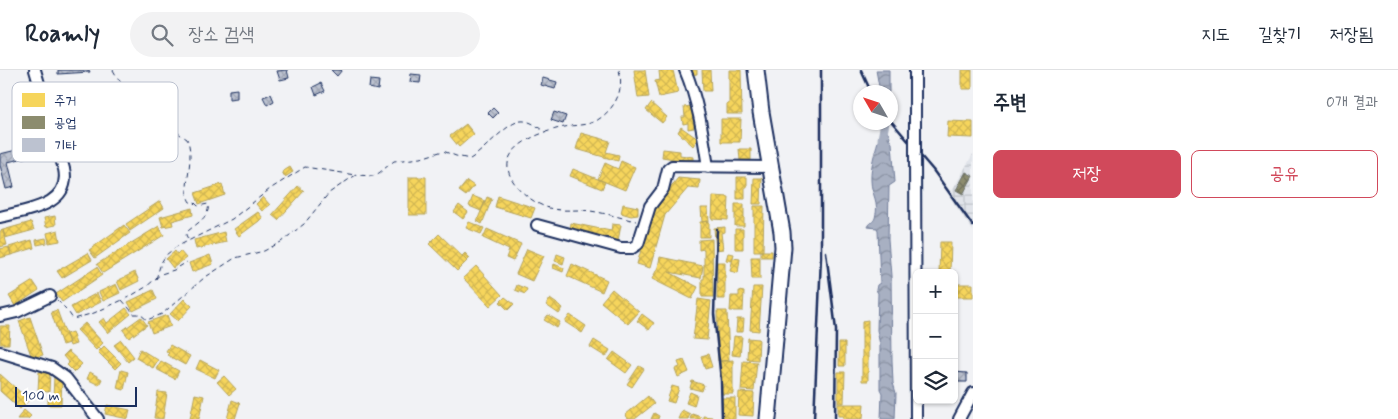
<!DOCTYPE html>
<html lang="ko">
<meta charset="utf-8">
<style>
:root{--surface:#fff;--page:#f2f2f3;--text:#1f2937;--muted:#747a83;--line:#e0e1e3;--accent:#d1495b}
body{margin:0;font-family:Mynerve,"Poor Story",sans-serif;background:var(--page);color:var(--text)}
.controls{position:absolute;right:15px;bottom:15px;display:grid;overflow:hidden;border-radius:8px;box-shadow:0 1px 4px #0004}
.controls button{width:45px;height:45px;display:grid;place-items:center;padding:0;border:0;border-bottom:1px solid var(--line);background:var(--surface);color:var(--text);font:25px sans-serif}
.compass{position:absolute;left:853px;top:15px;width:45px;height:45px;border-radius:50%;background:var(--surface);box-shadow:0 1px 4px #0004;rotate:309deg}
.scale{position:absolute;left:15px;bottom:12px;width:122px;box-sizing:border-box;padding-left:5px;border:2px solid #1b2f5e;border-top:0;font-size:14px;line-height:18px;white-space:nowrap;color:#1b2f5e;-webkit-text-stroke:4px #fff;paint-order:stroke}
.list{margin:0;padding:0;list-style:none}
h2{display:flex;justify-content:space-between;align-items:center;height:65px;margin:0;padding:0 20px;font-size:21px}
h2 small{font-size:16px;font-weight:400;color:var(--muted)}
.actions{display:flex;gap:10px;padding:15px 20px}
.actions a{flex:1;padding:11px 0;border:1px solid var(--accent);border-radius:8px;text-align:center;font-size:18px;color:var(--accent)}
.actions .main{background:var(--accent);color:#fff}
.icon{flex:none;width:28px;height:28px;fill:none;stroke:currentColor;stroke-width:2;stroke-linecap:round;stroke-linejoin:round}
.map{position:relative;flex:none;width:973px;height:349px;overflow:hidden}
header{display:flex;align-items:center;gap:30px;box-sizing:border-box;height:70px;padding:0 25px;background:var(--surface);border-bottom:1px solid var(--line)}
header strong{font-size:24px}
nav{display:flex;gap:28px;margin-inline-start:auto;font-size:18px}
.search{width:350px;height:45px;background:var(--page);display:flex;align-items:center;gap:12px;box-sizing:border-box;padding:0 18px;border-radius:28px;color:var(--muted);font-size:19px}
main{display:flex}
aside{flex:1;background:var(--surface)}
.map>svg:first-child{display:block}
</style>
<header>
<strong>Roamly</strong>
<div class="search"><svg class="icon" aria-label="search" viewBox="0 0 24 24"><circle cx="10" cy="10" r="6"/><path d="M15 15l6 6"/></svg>장소 검색</div>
<nav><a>지도</a><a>길찾기</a><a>저장됨</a></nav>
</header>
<main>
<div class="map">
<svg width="973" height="349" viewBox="0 0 973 349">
<defs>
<pattern id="industrial-grid" width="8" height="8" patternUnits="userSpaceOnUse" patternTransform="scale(1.25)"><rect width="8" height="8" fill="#e1e4ea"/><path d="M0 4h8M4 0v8" fill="none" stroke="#c0c4cb"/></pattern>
<pattern id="water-waves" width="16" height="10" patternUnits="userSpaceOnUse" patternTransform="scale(1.25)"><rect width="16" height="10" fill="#a8b0c2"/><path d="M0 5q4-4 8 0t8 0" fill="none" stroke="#8890a1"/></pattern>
<pattern id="homes-cross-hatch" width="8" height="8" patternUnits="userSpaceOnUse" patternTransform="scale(1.25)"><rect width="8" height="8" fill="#f6d55c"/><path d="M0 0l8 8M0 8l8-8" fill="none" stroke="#d2b752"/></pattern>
<pattern id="industry-cross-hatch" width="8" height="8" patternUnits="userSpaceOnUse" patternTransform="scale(1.25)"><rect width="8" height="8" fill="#8c8c6e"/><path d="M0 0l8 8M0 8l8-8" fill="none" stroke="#72735e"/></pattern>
<pattern id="building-cross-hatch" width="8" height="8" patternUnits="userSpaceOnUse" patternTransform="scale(1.25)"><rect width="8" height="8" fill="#bcc2d0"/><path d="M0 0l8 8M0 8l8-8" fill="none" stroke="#a1a7b5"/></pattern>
</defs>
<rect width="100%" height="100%" fill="#f1f2f5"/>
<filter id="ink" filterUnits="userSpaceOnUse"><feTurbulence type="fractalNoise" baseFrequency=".02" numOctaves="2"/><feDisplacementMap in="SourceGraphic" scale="10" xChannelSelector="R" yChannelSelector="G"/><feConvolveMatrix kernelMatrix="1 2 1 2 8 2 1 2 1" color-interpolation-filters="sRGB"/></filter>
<g filter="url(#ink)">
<path fill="url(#industrial-grid)" d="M973,84V161L949,126Z"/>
<path fill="url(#water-waves)" stroke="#707c9a" d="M876,0H889V22H880Z
M883,56L890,66L889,69L892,73L895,112L889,116L888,169L891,206L892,290L893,313L896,323L895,349H881L882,323L880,319V275L877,260L878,223L876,220L877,215L880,213L878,160L877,158L868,157C870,152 873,153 875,148C880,131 871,125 871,110C870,94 878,71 883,56Z"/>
<path fill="url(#homes-cross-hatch)" stroke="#b4a35d" d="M634,0H645L649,27L638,28Z
M665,0H673L678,23L659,27L655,11L660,10L659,1Z
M690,0H697V4L691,5Z
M702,0H710L711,21H703Z
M729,0H741L742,44H727V34H729Z
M962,0H972V19H962Z
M651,33L667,47L662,53L646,40Z
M691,36L694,58L688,59V53L683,54L682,47H685L684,37Z
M721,49H741L740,72H721Z
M948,51L973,52V68L947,67Z
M466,54L474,64L459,77L450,66Z
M681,57L698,69L693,76L678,62Z
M581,63L610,71L606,82L619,85L618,91L576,79Z
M663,79L680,81V85L693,87V92L662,87Z
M739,79H751V90H740Z
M621,91L635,97L625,120L598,109L605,93L618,99Z
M290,97L293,102L285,107L282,102Z
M573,99L605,112L602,119L570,106Z
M409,107H426V145H409Z
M737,107H747V117H745V129H737Z
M678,108L700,110L699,119L688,118L665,145L650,198L637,194L653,138Z
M754,108H762L761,134H753Z
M467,111L474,116L466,126L459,121Z
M222,114L225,125L199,134L195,123Z
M298,116L304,121L278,150L272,145Z
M473,126L485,131L481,141L469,136Z
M498,126L535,138L531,148L495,137Z
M713,126L729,127L728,150L712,149Z
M263,127L270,135L262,141L256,134Z
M487,127L492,129L482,154L477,151Z
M160,131L164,138L130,161L126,154Z
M623,134L638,137V145L631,146L621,143Z
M735,134H744V156H735Z
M459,135L468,142L463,149L454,142Z
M754,136H764L763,181H754Z
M192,138L193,145L172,151L173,155L163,157L160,147Z
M701,138H708L709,151L702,152Z
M258,142L263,148L239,166L234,159Z
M55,146L56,155L46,157L44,148Z
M709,151V167H700V152Z
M31,152L34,160L5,168L3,160Z
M469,152L484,158L481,164L466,158Z
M571,153L611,161L612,154L621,155L618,171L570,161Z
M124,155L130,163L95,188L89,180Z
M159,156L164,165L103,203L97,194Z
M725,157V162L721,163L723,179L716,180L714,158Z
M487,159L521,174L513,191L506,188L509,180L483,168Z
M735,159H743V179H735Z
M3,160L7,175L0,177V161Z
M58,160L60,171L49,173L47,163Z
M224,162L226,172L196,179L194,170Z
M439,164L467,191L457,201L429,174Z
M46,168L47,173L37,175L36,170Z
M712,169L713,227H702V209H704V179L699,180V170Z
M32,170L34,178L11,185L9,177Z
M940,172H951L950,203H939Z
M9,177L11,185L0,188V179Z
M527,179L544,186L532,211L516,204Z
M175,181L177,184L180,181L186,188L173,198L166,189Z
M761,181H772V187H761Z
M88,183L92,190L62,208L57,201Z
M465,183L470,188L467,191L462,186Z
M728,183L734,184L732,191L726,190Z
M557,184L565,187L563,194L555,191Z
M210,185L213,194L192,202L189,193Z
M660,187L703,196L701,208L669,202L698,217L692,229L652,209L658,197Z
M751,187H760V209H752Z
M733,188L740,189L738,203L730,201Z
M717,192H725V229H717Z
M554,194L564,198L563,202L553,198Z
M572,194L607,210L602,222L567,206Z
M476,196L502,225L490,236L463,208Z
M97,197L102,205L62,232L56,224Z
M135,202L139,211L121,220L117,211Z
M33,211L39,220L15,236L9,226Z
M116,214L120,223L103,231L99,222Z
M954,214H973V227H954Z
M517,215L527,219L525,224L515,220Z
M753,217H762L759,261L750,260Z
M612,219L639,242L628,254L601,232Z
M153,220L157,229L133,241L128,232Z
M739,221L744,222L743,241H730L731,226H739Z
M97,223L101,232L76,245L71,237Z
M505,227L514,234L508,240L500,232Z
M184,229L192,236L178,251L170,244Z
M550,229L563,238L559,244L546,235Z
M698,229L711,231L707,270L693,269Z
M126,238L131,244L108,263L99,252L104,248L107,253Z
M57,240L69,273L62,275L51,242Z
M717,241H727L729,291H718Z
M642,244L654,253L649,260L637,251Z
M167,245L171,256L152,263L148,252Z
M548,245L560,252L557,258L544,250Z
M570,245L586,256L582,263L565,252Z
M30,247L43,285L32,288L19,251Z
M141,247L147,255L129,268L123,260Z
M737,249H744L743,262H736Z
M868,250V311H862V251Z
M85,253L103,273L96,280L77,260Z
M0,256H10L9,274H0Z
M72,262L76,274L70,276L66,264Z
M734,266L742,267L740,286L732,285Z
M748,268L759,269L758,290L747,289Z
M121,270L134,287L128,292L114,275Z
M594,270L610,280L606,287L590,277Z
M839,273H845V296H839Z
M170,275L190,286L185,295L167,285L169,283L166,281Z
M104,276L121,293L115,299L98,282Z
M140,279L158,290L153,298L136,288Z
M68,281L82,294L74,302L67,295L69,293L63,286Z
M614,282L632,295L626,303L608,290Z
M708,284L712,297L705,299L701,286Z
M200,290L219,300L215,308L196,299Z
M684,290L689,302L678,307L675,299L680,297L678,292Z
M733,290V324H721L720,291Z
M161,291L179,301L175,309L156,299Z
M743,291L757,292L754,321L741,320Z
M639,296L644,299L632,317L627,314Z
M121,300L128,302L124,320L117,318Z
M39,302H50L49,322L38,321Z
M90,302L102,309L99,315L87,309Z
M838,302H845L844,333H838Z
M0,304L29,330L20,339L0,321Z
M54,306L62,307L61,335H48V328L53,329Z
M224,306L236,319L229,325L217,312Z
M692,311L704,315L702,321L690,318Z
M672,316L679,318L674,333L667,331Z
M158,322L167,323L163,349L154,348Z
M690,322L697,325L694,336L686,333Z
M739,322L754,323L753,346L738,345Z
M195,324L204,326L199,349H190Z
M648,326L654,334L635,349H628L625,345Z
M722,328H735V349H722Z
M232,330L240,333L235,349H227Z
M838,334H864L863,349H843V346H838Z
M107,335L130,340L128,349L105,344Z
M24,340L31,346L28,349H17Z
M682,340L690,344L688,349H678Z
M654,343L659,346L658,349H651Z
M692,344L701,347L700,349H690Z
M703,346L712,347V349H703Z"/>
<path fill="url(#industry-cross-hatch)" stroke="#6a7069" d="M966,102L973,106L963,124L956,120Z"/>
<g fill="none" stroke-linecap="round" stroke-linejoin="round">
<path stroke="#a8b0c2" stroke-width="9" d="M882,69L885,52"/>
</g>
<path fill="url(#building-cross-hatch)" stroke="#1b2f5e" d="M58,0H89L90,2L58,4Z
M287,0L289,8L280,10L277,1Z
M331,0H342L337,6Z
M411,4L421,5L420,13L410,12Z
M543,8L557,12L555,19L541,15Z
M370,10L379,11L378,20L369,18Z
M321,13L325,21L316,25L313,17Z
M237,19V28L229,29V20Z
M271,24L274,31L267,35L263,27Z
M493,38L498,43L493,48L488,43Z
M554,42L566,46L563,54L551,50Z
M37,75L40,84L8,92L14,117L6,119L0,95V84Z
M954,302L967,303V312H954Z"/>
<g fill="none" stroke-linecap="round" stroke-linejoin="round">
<g stroke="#1b2f5e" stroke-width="14">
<path id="minor" d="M685,0C698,30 703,65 708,97
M915,67V0
M915,83L916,349
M0,147C26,140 72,136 64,99L35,0
M537,155L621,178H632L638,174L650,136L663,119L668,99L672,96L772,97
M0,246L17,242L50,226
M0,282L52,298L66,308L98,349
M959,349L973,323"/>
</g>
<g stroke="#1b2f5e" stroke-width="19">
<path id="primary" d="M756,0L761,42L782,162L783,177L768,349"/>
</g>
<path stroke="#1b2f5e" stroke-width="1" stroke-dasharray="5 4" stroke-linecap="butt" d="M113,0C129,29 159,51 187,69C196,89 181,119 190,132L195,133L198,136L208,134C211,146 196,154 188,161L186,165L188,169
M619,0C625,21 614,40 596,51C587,55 579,55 570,56C545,60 491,77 513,111C521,123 535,134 549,138C559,141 570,140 580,140C599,141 617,147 636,151
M156,209L161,193L166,185L176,177L232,149L270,119L305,97L355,105
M57,230L67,240L73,249L94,243L129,227L146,217L161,204L174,200L187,192
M122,230L134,244H140L147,250L162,244L204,208L235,188L264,181L281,172L304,154L329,123L348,110L356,105L373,106L379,103L394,91L421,88L443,81L456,86L470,89C484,81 507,52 521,51C531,50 539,58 546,63"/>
<use href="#minor" stroke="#fff" stroke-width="10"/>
<use href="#primary" stroke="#fff" stroke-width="15"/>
<path stroke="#1b2f5e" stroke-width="2.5" d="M861,0L871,22
M891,51L933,100L973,156
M717,159L714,244L721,310L722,349
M826,182L836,260L835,349
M814,349L821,187V0"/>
<g stroke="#1b2f5e" stroke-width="14" stroke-linecap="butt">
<path id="minor-bridge" d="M915,67V83"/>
</g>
<use href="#minor-bridge" stroke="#fff" stroke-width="10"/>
</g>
</g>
<rect x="12" y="12" width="166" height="80" rx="8" fill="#fff" stroke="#bbc1cf" stroke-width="1"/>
<rect x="22" y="23" width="23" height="14" fill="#f6d55c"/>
<rect x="22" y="46" width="23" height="13" fill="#8c8c6e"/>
<rect x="22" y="68" width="23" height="14" fill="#bcc2d0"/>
<g font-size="14" fill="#1b2f5e">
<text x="54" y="35">주거</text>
<text x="54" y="57">공업</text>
<text x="54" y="80">기타</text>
</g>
</svg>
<div class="controls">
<button>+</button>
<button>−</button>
<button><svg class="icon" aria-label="layers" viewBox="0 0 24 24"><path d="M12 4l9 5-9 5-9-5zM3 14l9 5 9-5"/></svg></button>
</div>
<svg class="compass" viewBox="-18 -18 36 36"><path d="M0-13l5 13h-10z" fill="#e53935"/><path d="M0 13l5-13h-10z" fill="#747a83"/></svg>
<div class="scale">100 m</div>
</div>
<aside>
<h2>주변<small>0개 결과</small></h2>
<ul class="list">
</ul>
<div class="actions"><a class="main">저장</a><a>공유</a></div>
</aside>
</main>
